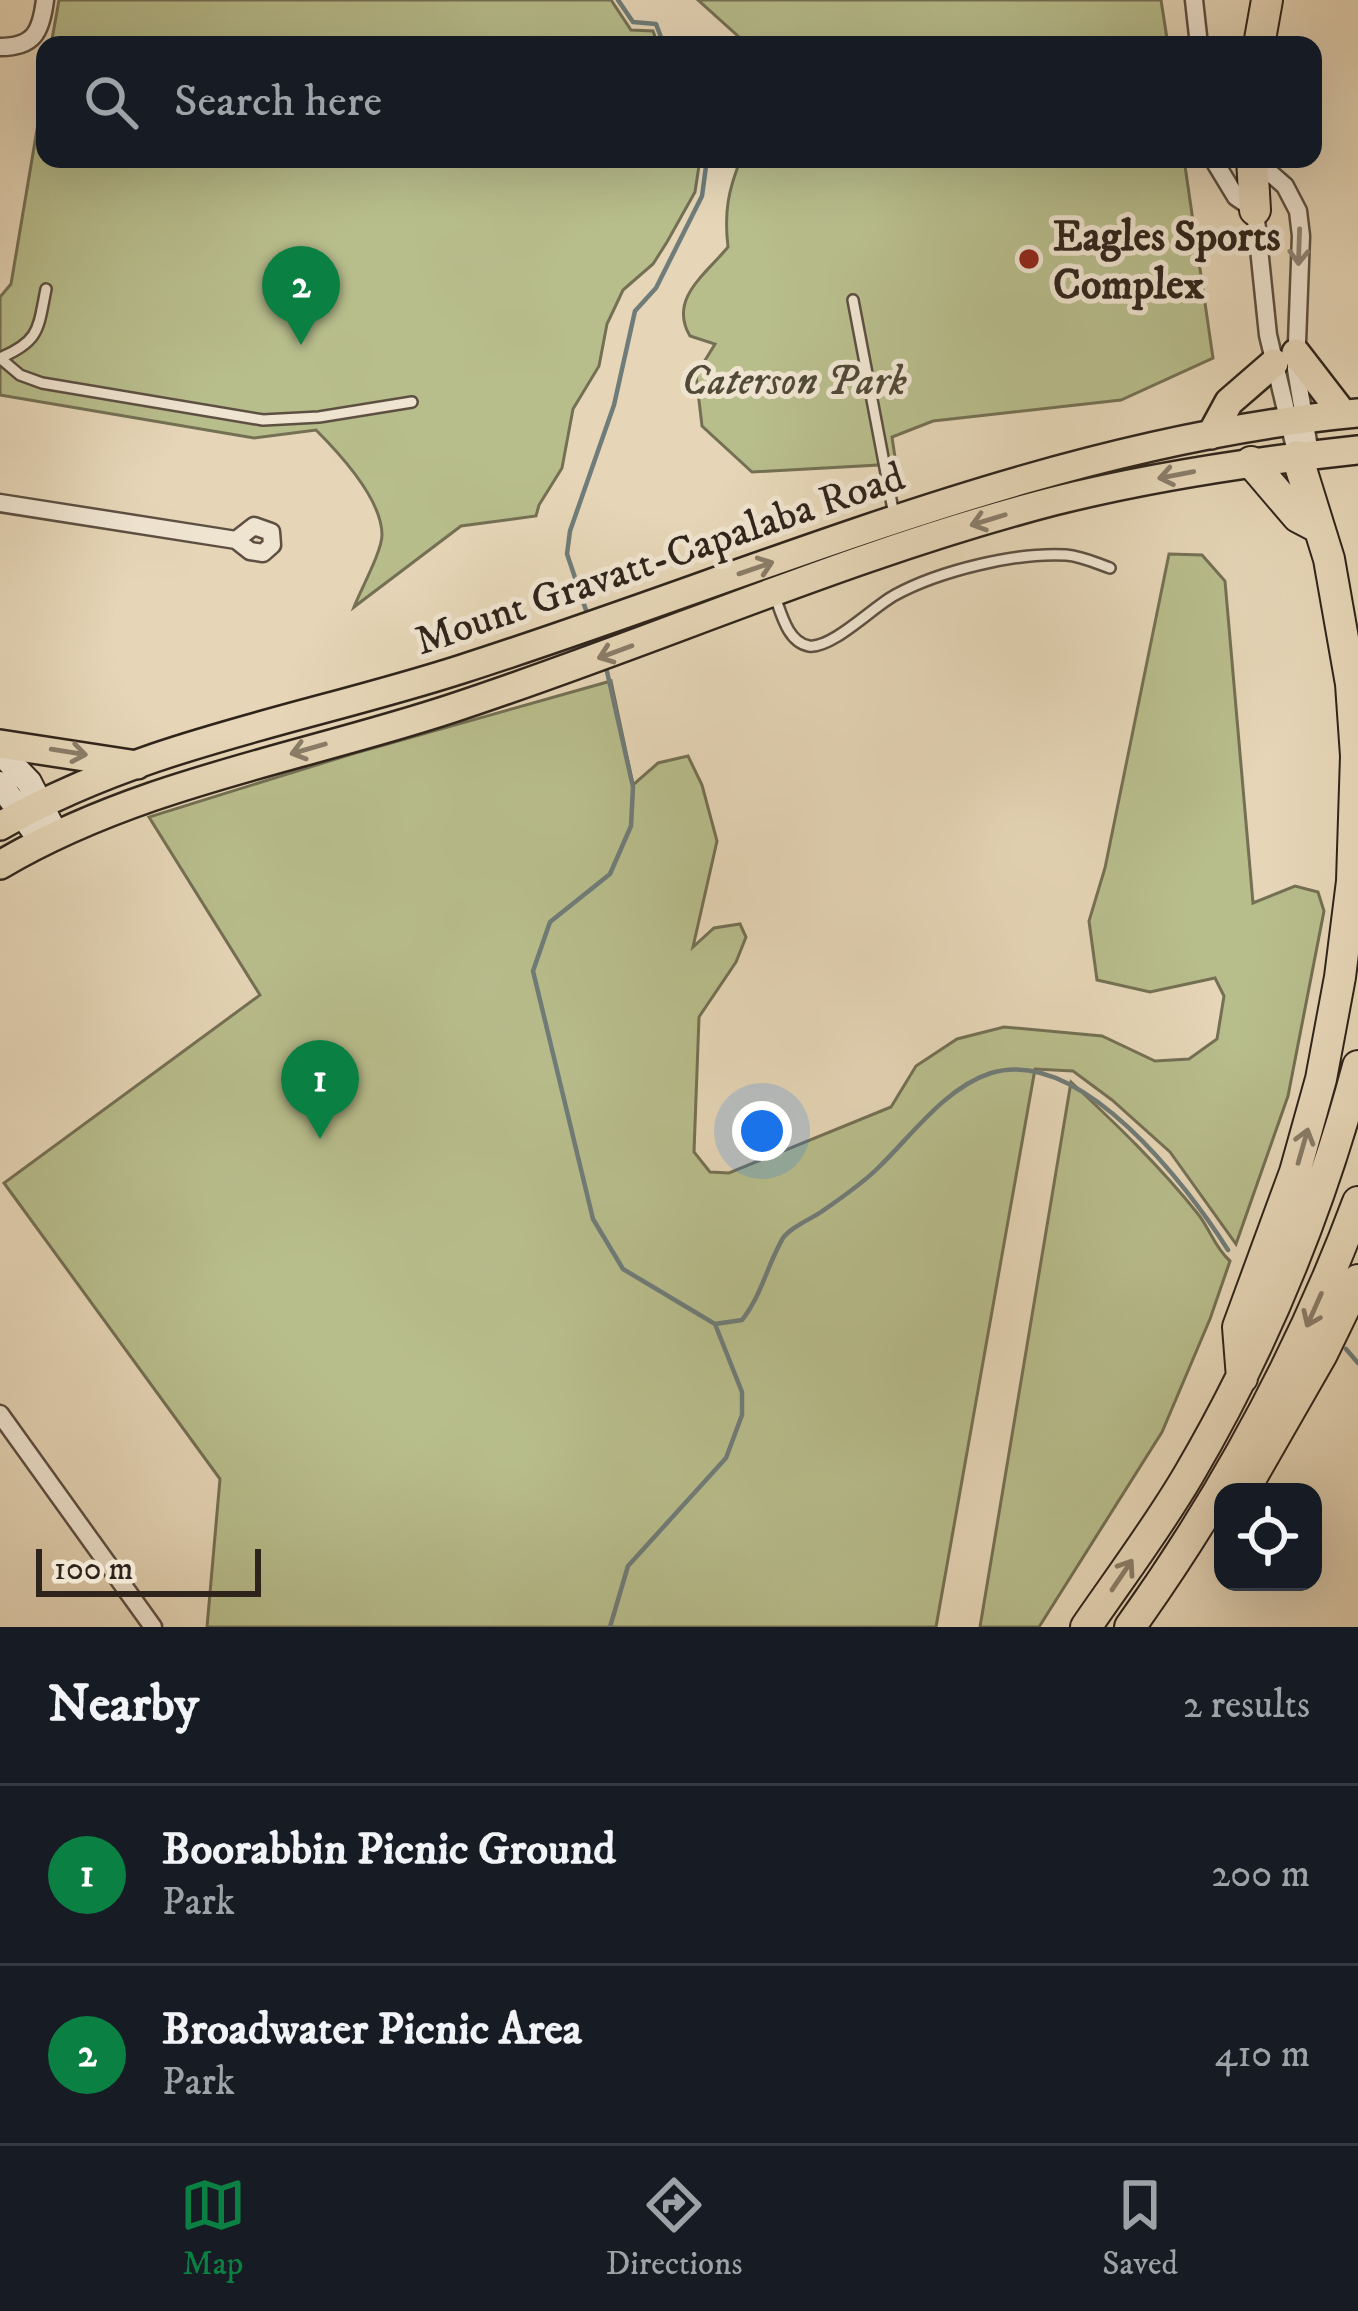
<!DOCTYPE html>
<style>
:root{--surface:#171b24;--page:#242831;--text:#f1f3f6;--muted:#9ea1a6;--line:#363941;--accent:#0b8043}
body{margin:0;font-family:"IM FELL DW Pica",serif;background:var(--page);color:var(--text)}
.controls{position:absolute;right:36px;bottom:36px;display:grid;overflow:hidden;border-radius:24px;box-shadow:0 12px 48px #0002}
.controls button{width:108px;height:108px;display:grid;place-items:center;padding:0;border:0;border-bottom:3px solid var(--line);background:var(--surface);color:var(--text);font:60px sans-serif}
.scale{position:absolute;left:36px;bottom:30px;width:225px;box-sizing:border-box;padding-left:12px;border:6px solid #2f241b;border-top:0;font-size:33px;line-height:42px;white-space:nowrap;color:#2f241b;-webkit-text-stroke:9px #efe4d0;paint-order:stroke}
.you{position:absolute;left:762px;top:1131px;width:42px;height:42px;margin:-30px;border:9px solid #fff;border-radius:50%;background:#1a73e8;box-shadow:0 0 0 18px #1a73e833}
.badge{display:grid;place-items:center;width:78px;height:78px;border-radius:50%;background:var(--accent);color:#fff;font-size:39px;font-weight:700}
.pin{position:absolute;translate:-50% -99px;filter:drop-shadow(0 3px 6px #0008)}
.pin::after{content:'';position:absolute;top:63px;width:42px;height:36px;background:inherit;clip-path:polygon(0 0,100% 0,50% 100%)}
.list{margin:0;padding:0;list-style:none}
h2{display:flex;justify-content:space-between;align-items:center;height:156px;margin:0;padding:0 48px;font-size:51px}
h2 small{font-size:39px;font-weight:400;color:var(--muted)}
.list li{display:grid;grid-template-columns:78px 1fr auto;gap:36px;align-items:center;box-sizing:border-box;height:180px;padding:0 48px;border-top:3px solid var(--line)}
.list b{display:block;font-size:45px;white-space:nowrap}
.list p{margin:0;font-size:39px;white-space:nowrap;color:var(--muted)}
.list em{font-size:39px;font-style:normal;color:var(--muted)}
.icon{flex:none;width:66px;height:66px;fill:none;stroke:currentColor;stroke-width:2;stroke-linecap:round;stroke-linejoin:round}
.map{position:relative;flex:none;width:1358px;height:1627px;overflow:hidden}
.search{position:absolute;background:var(--surface);box-shadow:0 12px 48px #0002;left:36px;right:36px;top:36px;height:132px;display:flex;align-items:center;gap:30px;box-sizing:border-box;padding:0 42px;border-radius:24px;color:var(--muted);font-size:45px}
.sheet{height:516px;background:var(--surface)}
nav{display:flex;justify-content:space-around;align-items:center;box-sizing:border-box;height:168px;border-top:3px solid var(--line);background:var(--surface);font-size:33px;color:var(--muted)}
nav a{display:grid;justify-items:center;gap:6px}
nav .on{color:var(--accent)}
.map>svg:first-child{display:block}
</style>
<div class="map">
<svg width="1358" height="1627" viewBox="0 0 1358 1627">
<rect width="100%" height="100%" fill="#e6d6b7"/>
<filter id="stains"><feTurbulence type="fractalNoise" baseFrequency=".00167" numOctaves="4"/><feColorMatrix values="0 0 0 0 .2 0 0 0 0 .09 0 0 0 0 .02 0 0 0 .5 -.17"/></filter>
<radialGradient id="worn" r=".72"><stop offset=".6" stop-color="#630" stop-opacity="0"/><stop offset="1" stop-color="#630" stop-opacity=".3"/></radialGradient>
<path fill="#b8bd8c" stroke="#747054" stroke-width="3" d="M59,0H611L631,30L653,31L658,45H51Z
M698,0H1161L1168,45H748Z
M45,82V159H700L695,192L667,242L653,264L623,290L607,324L599,366L573,409L562,468L539,505L536,516L461,526L354,607C361,589 382,551 382,535C382,499 339,453 316,430L254,438L0,395V297L11,284Z
M741,159H1184L1213,358L1121,400L933,421L892,437L896,464L752,472L702,426L696,375L715,344L690,336C668,299 706,274 728,247C724,213 728,190 741,159Z
M1169,554L1202,555L1225,581L1253,903L1295,886L1318,892L1324,911L1288,1096L1236,1244L1170,1152L1112,1100L1073,1071L1035,1069L936,1627H207L220,1479L4,1183L260,995L149,817L352,754L611,681L633,785L658,763L688,756L702,785L717,841L693,947L714,928L740,924L746,937L736,962L699,1017L694,1152L710,1172L729,1173L891,1107L916,1066L957,1039L1004,1027L1102,1036L1155,1061L1189,1059L1217,1039L1224,996L1215,978L1150,992L1097,980L1089,921L1105,868Z
M1071,1082C1115,1123 1160,1166 1198,1214C1210,1229 1215,1248 1230,1261L1210,1319L1162,1432L1039,1627H980Z"/>
<g fill="none" stroke-linecap="round" stroke-linejoin="round">
<path stroke="#6f7c79" stroke-width="4.5" d="M618,0L633,22L656,24L664,45
M588,616L567,554L570,531L614,405L635,311L656,288L702,196L707,159
M606,667L633,787L631,826L610,874L550,922L533,971L593,1219L623,1269L715,1324L742,1392V1415L726,1458L628,1566L610,1627
M715,1324L742,1320C762,1295 767,1265 783,1238C791,1227 809,1220 821,1212C840,1199 862,1184 879,1167C912,1135 945,1088 991,1073C1081,1046 1186,1184 1228,1250
M1346,1349L1358,1363"/>
<g stroke="#5d5042" stroke-width="14">
<path id="service" d="M46,289C38,329 40,341 0,358L20,375L42,383L263,420L319,417L412,402
M853,300L894,515
M774,594C781,612 787,642 809,646C832,649 874,606 895,595C939,571 1016,552 1066,555C1081,556 1096,563 1110,568"/>
</g>
<g stroke="#5d5042" stroke-width="21">
<path id="minor" d="M1194,0L1199,45
M0,47C34,47 41,32 45,0
M1213,159L1236,197L1255,210L1268,335L1297,456
M1254,159L1285,186L1298,211L1301,236L1296,369L1310,454
M0,503L236,540
M254,526L271,532L272,545L263,553L250,551L236,540Z
M0,1414L153,1627"/>
</g>
<g stroke="#2f241b" stroke-width="28">
<path id="secondary" d="M0,752L29,782L56,835
M0,784L42,842"/>
</g>
<g stroke="#2f241b" stroke-width="32">
<path id="trunk" d="M1296,353L1343,414
M1211,435L1229,402L1274,363
M0,744L137,765
M0,826C142,744 307,719 462,669C756,575 1048,442 1358,413
M0,865C139,783 302,758 453,708C654,642 849,554 1054,501C1154,476 1255,461 1358,450"/>
</g>
<g stroke="#2f241b" stroke-width="34">
<path id="motorway" d="M1259,45L1267,0
M1252,159L1255,210
M1251,462L1298,517L1319,528
M1242,1378L1238,1327L1295,1172L1321,1079L1340,977L1352,881L1356,756L1351,684L1329,559L1297,456
M1247,1485L1322,1354L1358,1280
M1086,1627C1121,1576 1158,1527 1189,1474C1264,1346 1320,1209 1358,1066
M1130,1627C1225,1494 1301,1355 1358,1202"/>
</g>
<use href="#service" stroke="#efe4d0" stroke-width="9"/>
<use href="#minor" stroke="#efe4d0" stroke-width="16"/>
<use href="#secondary" stroke="#efe4d0" stroke-width="24"/>
<use href="#trunk" stroke="#e6d6b7" stroke-width="27"/>
<use href="#motorway" stroke="#e6d6b7" stroke-width="30"/>
</g>
<defs><path id="oneway-shaft" d="M-6 0H5M1.5-3L5.5 0L1.5 3" fill="none" stroke-width="1.6" stroke-linecap="round" stroke-linejoin="round" transform="scale(3)"/></defs>
<use stroke="#8f8476" href="#oneway-shaft" transform="translate(1299 247) rotate(92)"/>
<g stroke="#8a7d69">
<use href="#oneway-shaft" transform="translate(1176 475) rotate(169)"/>
<use href="#oneway-shaft" transform="translate(988 520) rotate(163)"/>
<use href="#oneway-shaft" transform="translate(756 568) rotate(-19)"/>
<use href="#oneway-shaft" transform="translate(615 652) rotate(160)"/>
<use href="#oneway-shaft" transform="translate(308 749) rotate(164)"/>
<use href="#oneway-shaft" transform="translate(69 752) rotate(9)"/>
<use href="#oneway-shaft" transform="translate(1303 1146) rotate(-74)"/>
<use href="#oneway-shaft" transform="translate(1314 1310) rotate(114)"/>
<use href="#oneway-shaft" transform="translate(1122 1575) rotate(-56)"/>
</g>
<circle fill="#8f2418" stroke="#efe4d0" stroke-width="4.5" cx="1029" cy="259" r="12"/>
<g text-anchor="middle" stroke-width="10" stroke-linejoin="round" paint-order="stroke">
<g font-size="42" font-weight="bold" fill="#2f241b" stroke="#efe4d0" text-anchor="start">
<text x="1053" y="250">Eagles Sports<tspan x="1053" dy="48">Complex</tspan></text>
</g>
<g font-size="42" font-style="italic" fill="#514a37" stroke="#efe4d0">
<text x="794" y="394">Caterson Park</text>
</g>
<g font-size="42" fill="#2f241b" stroke="#efe4d0">
<text transform="translate(659 557) rotate(-19)" y="15">Mount Gravatt-Capalaba Road</text>
</g>
</g>
<rect width="100%" height="100%" filter="url(#stains)"/>
<rect width="100%" height="100%" fill="url(#worn)"/>
</svg>
<div class="controls">
<button><svg class="icon" aria-label="locate" viewBox="0 0 24 24"><circle cx="12" cy="12" r="6"/><path d="M12 2v4M12 18v4M2 12h4M18 12h4"/></svg></button>
</div>
<div class="scale">100 m</div>
<div class="you"></div>
<div class="pin badge" style="left:320px;top:1139px">1</div>
<div class="pin badge" style="left:301px;top:345px">2</div>
<div class="search"><svg class="icon" aria-label="search" viewBox="0 0 24 24"><circle cx="10" cy="10" r="6"/><path d="M15 15l6 6"/></svg>Search here</div>
</div>
<section class="sheet">
<h2>Nearby<small>2 results</small></h2>
<ul class="list">
<li><span class="badge">1</span><div><b>Boorabbin Picnic Ground</b><p>Park</p></div><em>200 m</em></li>
<li><span class="badge">2</span><div><b>Broadwater Picnic Area</b><p>Park</p></div><em>410 m</em></li>
</ul>
</section>
<nav>
<a class="on"><svg class="icon" aria-label="map" viewBox="0 0 24 24"><path d="M3 6l6-2 6 2 6-2v14l-6 2-6-2-6 2zM9 4v14M15 6v14"/></svg>Map</a>
<a><svg class="icon" aria-label="directions" viewBox="0 0 24 24"><path d="M12 3l9 9-9 9-9-9zM9 14v-3h6M13 9l2 2-2 2"/></svg>Directions</a>
<a><svg class="icon" aria-label="saved" viewBox="0 0 24 24"><path d="M7 4h10v16l-5-4-5 4z"/></svg>Saved</a>
</nav>
